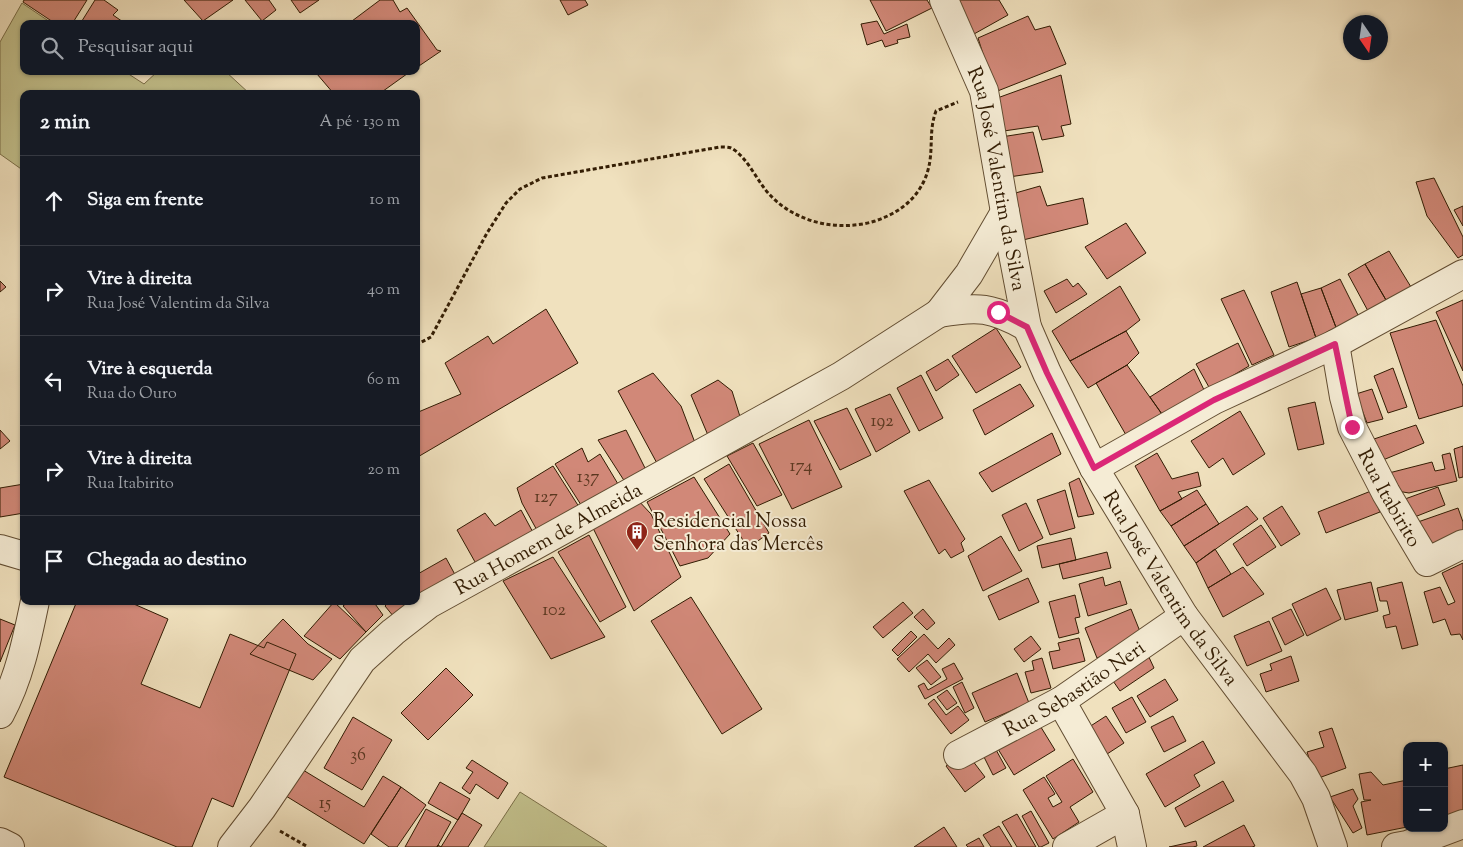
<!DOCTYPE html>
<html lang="pt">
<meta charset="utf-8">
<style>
:root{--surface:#171b24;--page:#20242c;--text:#f1f3f6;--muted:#9ea1a6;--line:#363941}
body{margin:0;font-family:"Sorts Mill Goudy",serif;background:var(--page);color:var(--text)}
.controls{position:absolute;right:15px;bottom:15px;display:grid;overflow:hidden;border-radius:10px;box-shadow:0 1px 4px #0004}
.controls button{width:45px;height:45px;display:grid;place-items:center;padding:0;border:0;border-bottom:1px solid var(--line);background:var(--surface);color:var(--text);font:25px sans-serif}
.compass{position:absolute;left:1343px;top:15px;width:45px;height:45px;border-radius:50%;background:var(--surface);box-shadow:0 1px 4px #0004;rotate:167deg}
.stop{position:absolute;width:15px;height:15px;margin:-11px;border:4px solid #db2777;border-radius:50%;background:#fff}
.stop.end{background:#db2777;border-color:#fff;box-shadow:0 1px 5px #0008}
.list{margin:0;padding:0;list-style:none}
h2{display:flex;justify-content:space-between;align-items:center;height:65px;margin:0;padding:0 20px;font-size:21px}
h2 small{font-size:16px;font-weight:400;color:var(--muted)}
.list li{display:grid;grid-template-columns:32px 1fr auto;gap:15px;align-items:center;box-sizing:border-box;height:90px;padding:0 20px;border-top:1px solid var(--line)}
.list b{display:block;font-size:19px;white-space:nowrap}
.list p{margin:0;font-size:16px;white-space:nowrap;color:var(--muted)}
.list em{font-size:16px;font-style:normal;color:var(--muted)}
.icon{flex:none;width:28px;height:28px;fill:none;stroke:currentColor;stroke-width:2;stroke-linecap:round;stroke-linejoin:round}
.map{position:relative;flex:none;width:1463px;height:847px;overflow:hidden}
.search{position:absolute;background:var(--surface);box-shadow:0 1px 4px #0004;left:20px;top:20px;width:400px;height:55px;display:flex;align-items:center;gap:12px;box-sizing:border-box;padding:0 18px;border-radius:10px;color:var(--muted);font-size:19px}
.panel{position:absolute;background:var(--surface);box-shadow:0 1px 4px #0004;left:20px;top:90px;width:400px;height:515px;border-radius:10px}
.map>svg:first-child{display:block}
</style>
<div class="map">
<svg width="1463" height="847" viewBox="0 0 1463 847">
<rect width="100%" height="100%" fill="#f0e1be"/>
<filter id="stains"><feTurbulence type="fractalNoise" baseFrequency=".004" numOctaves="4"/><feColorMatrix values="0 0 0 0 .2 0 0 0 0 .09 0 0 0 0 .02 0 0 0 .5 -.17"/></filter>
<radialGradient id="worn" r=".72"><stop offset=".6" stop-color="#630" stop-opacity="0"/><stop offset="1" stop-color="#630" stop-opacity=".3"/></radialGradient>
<path fill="#c2c08c" stroke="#7a6e48" d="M22,3L53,24H24V71H124L144,84L158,71H225L250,94H24V171L0,154V42Z
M520,792L607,847H484Z"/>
<path fill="#d18878" stroke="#321c03" d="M24,0H87L72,24H56L23,2Z
M95,0H104L118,10L113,15L126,24H80Z
M184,0H233L203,21Z
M245,0H269L276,10L262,21Z
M291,0H319L300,13Z
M380,0H393L400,12L407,8L437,50L441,51L416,68V24H348Z
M560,0H585L588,5L568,15Z
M870,0H927L932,8L886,31Z
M956,0H999L1008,15L974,34Z
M1028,16L1035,30L1050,26L1066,64L995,92L978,38Z
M877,21L884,34L907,24L910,37L897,40L898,43L885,47L882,40L867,45L861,24Z
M321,71H411L379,94H360L358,92L355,94H334L317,74Z
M1061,75L1071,124L1061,126L1064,136L1042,140L1038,126L997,132L989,101Z
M1033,132L1043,172L1009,177L1001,137Z
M1434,178L1463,237V255L1458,258L1427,216L1416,182Z
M1040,186L1047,206L1083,198L1088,224L1023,240L1012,194Z
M1463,206V226L1454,210Z
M1126,223L1146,253L1107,279L1085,247Z
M1389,251L1411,287L1386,300L1365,264Z
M1365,264L1386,300L1368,311L1348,274Z
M1067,279L1073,287L1078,283L1087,294L1056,313L1044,291Z
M1340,279L1360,319L1337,330L1321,288Z
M0,281L6,287L0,292Z
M1297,282L1316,338L1289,347L1271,292Z
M1120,286L1140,320L1126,331L1070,361L1052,331Z
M1321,288L1337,330L1316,338L1301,294Z
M1244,290L1274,355L1252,365L1221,299Z
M1463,300V371L1436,312Z
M546,309L578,363L416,458V413L461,394L445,363L488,336L493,344Z
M1436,320L1463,386V406L1419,419L1390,333Z
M996,328L1021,367L976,393L952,356Z
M1126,331L1139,353L1127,365L1088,388L1070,361Z
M1238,343L1249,366L1210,389L1196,364Z
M948,359L959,375L936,391L926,372Z
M1127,365L1164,417L1126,435L1096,383Z
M1393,368L1407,407L1388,413L1374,376Z
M1194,369L1205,392L1164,417L1150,397Z
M653,373L681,406L697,448L659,467L618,391Z
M921,375L943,418L919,431L897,388Z
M718,380L732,391L742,423L710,440L691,395Z
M1020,384L1034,406L985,435L973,410Z
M1372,389L1383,419L1367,423L1356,394Z
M890,394L910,432L876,452L855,409Z
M1315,402L1324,444L1298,450L1288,408Z
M847,408L871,455L840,470L814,421Z
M1240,411L1265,454L1233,475L1223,458L1209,468L1191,441Z
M809,420L842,487L792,509L759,444Z
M1416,425L1424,443L1383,460L1374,439Z
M0,430L10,441L0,449Z
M626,430L647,472L625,482L598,440Z
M1052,433L1061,454L992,492L979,473Z
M753,443L782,495L757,506L727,456Z
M1463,446V477L1459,478L1454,449Z
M582,448L588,462L600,454L621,489L583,508L555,464Z
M1157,453L1172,479L1198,472L1201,486L1178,492L1182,499L1160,511L1135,466Z
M1450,453L1457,481L1409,493L1397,491L1381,475L1432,462L1435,471L1445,469L1442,455Z
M729,464L769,533L748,548L704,479Z
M553,466L581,510L539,534L522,503L517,488Z
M694,477L730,534L708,558L680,566L647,502Z
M1079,478L1094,514L1078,517L1069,483Z
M929,480L965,539L961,543L964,551L951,558L945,549L939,554L904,491Z
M24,484V513L0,517V488Z
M1438,487L1445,505L1412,518L1405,499Z
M1065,490L1075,528L1050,535L1037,500Z
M1197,490L1206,504L1171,526L1160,511Z
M1371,491L1380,512L1326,533L1318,512Z
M636,498L651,514L681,577L634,611L592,526Z
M1026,503L1043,538L1019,551L1002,515Z
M1206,504L1219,524L1184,546L1171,526Z
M1247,506L1258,519L1196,563L1184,546Z
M1282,506L1300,534L1281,546L1263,518Z
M1458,508L1463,522V533L1423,547L1415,523Z
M521,510L536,538L479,569L457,530L485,513L495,526Z
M1261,525L1276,547L1247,566L1233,544Z
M589,535L626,607L600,622L558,552Z
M1001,536L1022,571L983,591L968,556Z
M1071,538L1076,560L1042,568L1037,546Z
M1215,549L1231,574L1208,588L1196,563Z
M1107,552L1111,568L1063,579L1059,564Z
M553,557L605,637L551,659L503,581Z
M446,558L459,582L421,604L416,595V575Z
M1463,563V640L1460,634L1451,635L1445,619L1433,623L1424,592L1440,587L1448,605L1455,602L1442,573Z
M1243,567L1264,594L1223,617L1208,588Z
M1103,577L1105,586L1120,581L1127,604L1088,616L1079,584Z
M1028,578L1039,602L999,620L988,596Z
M1371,582L1378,611L1345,620L1337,590Z
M1402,582L1418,645L1402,649L1396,626L1386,628L1383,616L1390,614L1387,601H1380L1377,588Z
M1326,588L1341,619L1307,636L1292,604Z
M1075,595L1080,617L1075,618L1079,633L1059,638L1049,602Z
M691,597L762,709L722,734L651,621Z
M77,601H127L168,619L141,684L200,708L230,634L264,648L267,642L296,654L233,807L212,798L192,847H177L4,777Z
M349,601H373L383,615L366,632L343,606Z
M390,601H416L398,622L385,606Z
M334,602L366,632L340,659L304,636Z
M903,602L913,613L883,638L873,627Z
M923,609L935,623L927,630L914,617Z
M1131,609L1143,639L1097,658L1085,628Z
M1291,609L1304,635L1285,645L1272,618Z
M0,619L15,625L0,662Z
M283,619L308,644L332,659L313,680L250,654Z
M1269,621L1282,651L1247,666L1234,636Z
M911,631L917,637L898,656L892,650Z
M924,634L938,649L949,638L955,645L936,663L928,654L909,672L897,659Z
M1031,636L1041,649L1024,662L1014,649Z
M1079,638L1085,661L1053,669L1049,652L1060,650L1058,643Z
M1147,653L1154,668L1120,691L1111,678Z
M1291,656L1299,681L1266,692L1260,674L1272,670L1270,664Z
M1042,658L1051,688L1031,693L1025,672L1034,670L1032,661Z
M927,660L941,677L931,685L916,668Z
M954,663L963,679L925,699L918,686L924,683L928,690L947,679L942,669Z
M446,668L473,695L428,740L401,713Z
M1017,673L1029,703L985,722L972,693Z
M1165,679L1178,700L1150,717L1137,696Z
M962,682L974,708L965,713L953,687Z
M947,690L957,703L947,710L937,697Z
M1132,697L1146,722L1126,733L1112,708Z
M934,699L946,715L958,706L969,720L951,734L928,704Z
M1106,716L1124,743L1104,756L1086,729Z
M1173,716L1186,741L1164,752L1151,727Z
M353,717L392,740L362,790L324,768Z
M1039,724L1055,750L1014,775L998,749Z
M1332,728L1346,768L1316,779L1307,752L1324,747L1319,732Z
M1203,741L1215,763L1194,775L1200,786L1165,807L1146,774Z
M995,748L1006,768L993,775L983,755Z
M966,752L985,777L965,792L946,766Z
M1073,759L1093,792L1070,807L1079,822L1053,839L1023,790L1044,777L1055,794L1048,798L1053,807L1062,802L1046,776Z
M472,760L508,783L498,799L476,784L470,794L462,788L473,772L466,768Z
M1463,765V818L1447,822L1444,812V769Z
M303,770L364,807L383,776L401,787L364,844L286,796Z
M1371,772L1383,785L1407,780V827L1367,835L1361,802L1371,800H1364L1359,774Z
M1223,781L1234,801L1185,827L1175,808Z
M440,782L470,799L458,820L428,803Z
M401,787L426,805L397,847H389L371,834Z
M1353,789L1358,799L1353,806L1362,828L1353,833L1330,797Z
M426,809L451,822L437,847H405Z
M1031,811L1049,843L1041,847H1039L1022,816Z
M462,813L482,825L468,847H437L438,845L441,847Z
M1017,814L1036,847H1017L1002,822Z
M1244,825L1255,846L1252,847H1203Z
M999,826L1012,847H991L983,835Z
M944,827L957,847H914Z
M979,838L984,847H968L966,845Z
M1196,841L1197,846L1193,847H1169Z"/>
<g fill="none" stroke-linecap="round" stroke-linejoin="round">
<g stroke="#624d32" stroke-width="30">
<g id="minor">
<path id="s1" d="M944,0L984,91L1005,212L1027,327L1047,373L1094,468L1184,616L1303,774L1316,798L1333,847"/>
<path d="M1005,212L969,274L939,313C978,306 992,307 1027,327"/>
<path id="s2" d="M1335,344L1344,397L1352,427L1386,493L1427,562L1463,544"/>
<path d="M1094,468L1214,400L1335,344L1463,274"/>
<path d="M0,549L24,556"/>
<path d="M1061,701L1125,814L1132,847"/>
<path d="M0,714C19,679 27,640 35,601"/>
<path id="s3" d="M958,755L1061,701L1184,616"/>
<path d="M0,842L10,847"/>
<path id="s4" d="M232,847L262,808L362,660L393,632L429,604L841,376L939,313"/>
<path d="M1067,847L1125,814"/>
<path d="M1396,847L1407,845L1463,824"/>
</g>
</g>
<path stroke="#321c03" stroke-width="3" stroke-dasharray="4 2.5" stroke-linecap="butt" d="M416,345L431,337L487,233L506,203L520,189L542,178L720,147C724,147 728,147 731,148C747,156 758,183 770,195C796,223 839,232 875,221C896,214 914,202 924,181C936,155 927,135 936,111L958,102
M280,831L308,847"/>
<use href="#minor" stroke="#f5ecd5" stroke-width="28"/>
</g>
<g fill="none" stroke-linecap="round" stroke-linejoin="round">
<path stroke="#db2777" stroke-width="6" d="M998,312L1027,327L1047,373L1094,468L1214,400L1335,344L1352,427"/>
</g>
<defs>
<g id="building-pin" transform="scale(1.125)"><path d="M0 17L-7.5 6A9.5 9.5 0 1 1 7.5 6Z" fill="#8f2418" stroke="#f5ecd5"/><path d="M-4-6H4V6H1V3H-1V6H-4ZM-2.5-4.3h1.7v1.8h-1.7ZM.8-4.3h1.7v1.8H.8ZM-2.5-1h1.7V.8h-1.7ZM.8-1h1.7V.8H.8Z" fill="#fff"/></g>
</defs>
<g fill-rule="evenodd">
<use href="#building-pin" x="637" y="532"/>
</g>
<g text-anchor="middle" stroke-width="4" stroke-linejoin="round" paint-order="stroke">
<g font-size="18" fill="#5a3720">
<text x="882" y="426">192</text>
<text x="801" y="471">174</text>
<text x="588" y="482">137</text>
<text x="546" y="502">127</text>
<text x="554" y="615">102</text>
<text x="358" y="760">36</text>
<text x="325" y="808">15</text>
</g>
<g font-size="20" fill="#321c03" stroke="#f5ecd5">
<text dy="7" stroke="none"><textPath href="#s1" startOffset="188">Rua José Valentim da Silva</textPath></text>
<text dy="7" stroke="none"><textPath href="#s2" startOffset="165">Rua Itabirito</textPath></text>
<text dy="7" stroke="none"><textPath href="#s4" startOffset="451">Rua Homem de Almeida</textPath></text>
<text dy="7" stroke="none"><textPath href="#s1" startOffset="638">Rua José Valentim da Silva</textPath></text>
<text dy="7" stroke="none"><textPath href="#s3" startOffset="134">Rua Sebastião Neri</textPath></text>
</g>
<g font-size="20" fill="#321c03" stroke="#f5ecd5" text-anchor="start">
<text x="653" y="527">Residencial Nossa<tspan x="653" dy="23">Senhora das Mercês</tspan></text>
</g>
</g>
<rect width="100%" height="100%" filter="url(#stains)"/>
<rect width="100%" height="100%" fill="url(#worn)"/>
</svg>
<div class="controls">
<button>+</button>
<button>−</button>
</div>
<svg class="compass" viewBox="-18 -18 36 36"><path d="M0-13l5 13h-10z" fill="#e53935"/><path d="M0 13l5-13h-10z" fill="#9ea1a6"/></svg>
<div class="stop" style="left:998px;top:312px"></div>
<div class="stop end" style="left:1352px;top:427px"></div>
<div class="search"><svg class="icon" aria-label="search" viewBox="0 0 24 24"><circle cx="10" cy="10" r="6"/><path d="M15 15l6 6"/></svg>Pesquisar aqui</div>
<section class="panel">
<h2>2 min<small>A pé · 130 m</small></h2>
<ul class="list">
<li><svg class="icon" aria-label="ahead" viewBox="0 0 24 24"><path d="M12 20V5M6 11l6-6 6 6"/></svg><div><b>Siga em frente</b></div><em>10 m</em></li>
<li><svg class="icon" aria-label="right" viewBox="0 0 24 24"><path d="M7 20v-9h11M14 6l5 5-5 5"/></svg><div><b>Vire à direita</b><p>Rua José Valentim da Silva</p></div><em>40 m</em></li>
<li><svg class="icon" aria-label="left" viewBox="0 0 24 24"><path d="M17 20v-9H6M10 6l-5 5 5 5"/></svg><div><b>Vire à esquerda</b><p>Rua do Ouro</p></div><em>60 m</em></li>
<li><svg class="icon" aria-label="right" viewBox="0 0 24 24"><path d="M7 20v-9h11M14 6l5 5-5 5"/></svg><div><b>Vire à direita</b><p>Rua Itabirito</p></div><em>20 m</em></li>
<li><svg class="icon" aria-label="arrive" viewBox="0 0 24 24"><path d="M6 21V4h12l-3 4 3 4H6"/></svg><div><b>Chegada ao destino</b></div></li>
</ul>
</section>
</div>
